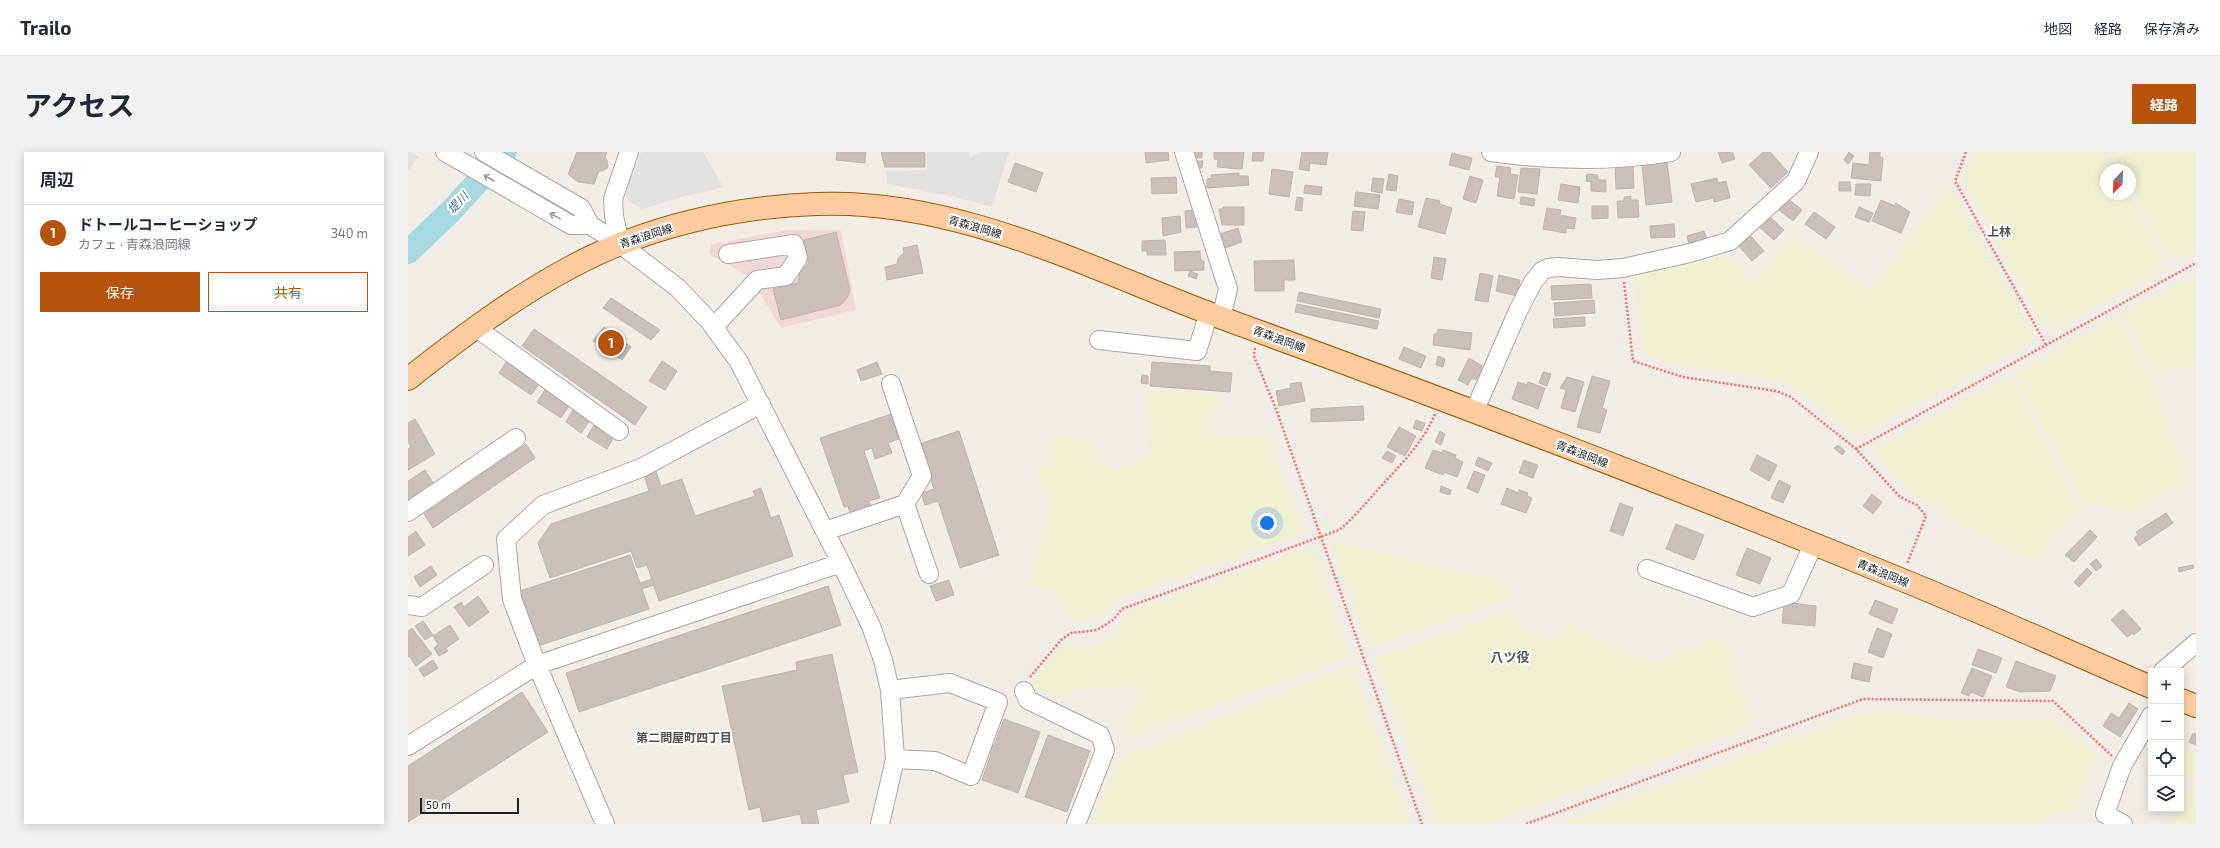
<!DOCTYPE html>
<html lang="ja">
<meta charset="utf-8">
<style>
:root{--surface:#fff;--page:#f2f2f3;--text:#1f2937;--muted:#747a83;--line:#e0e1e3;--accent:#b45309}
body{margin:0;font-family:"Exo 2","Noto Sans JP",sans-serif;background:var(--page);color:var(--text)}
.controls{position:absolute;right:12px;bottom:12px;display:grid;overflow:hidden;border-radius:0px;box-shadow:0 2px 10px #0003}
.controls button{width:36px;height:36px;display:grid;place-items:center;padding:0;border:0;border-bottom:1px solid var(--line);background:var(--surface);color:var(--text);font:20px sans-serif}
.compass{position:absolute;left:1692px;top:12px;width:36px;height:36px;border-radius:50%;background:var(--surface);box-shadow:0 2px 10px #0003;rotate:203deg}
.scale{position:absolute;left:12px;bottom:10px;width:99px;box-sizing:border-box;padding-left:4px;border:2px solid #212121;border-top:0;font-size:11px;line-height:14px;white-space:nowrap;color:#212121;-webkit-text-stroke:3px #fff;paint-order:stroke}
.you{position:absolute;left:859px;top:371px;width:14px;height:14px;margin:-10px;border:3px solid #fff;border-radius:50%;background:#1a73e8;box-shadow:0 0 0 6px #1a73e833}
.badge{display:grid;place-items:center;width:26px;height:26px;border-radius:50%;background:var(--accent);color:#fff;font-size:13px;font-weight:700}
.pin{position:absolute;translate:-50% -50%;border:2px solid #fff;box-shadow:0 1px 4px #0006}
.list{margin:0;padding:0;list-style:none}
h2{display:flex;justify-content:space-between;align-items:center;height:52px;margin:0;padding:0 16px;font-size:17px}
h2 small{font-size:13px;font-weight:400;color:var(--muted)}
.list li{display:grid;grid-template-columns:26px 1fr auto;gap:12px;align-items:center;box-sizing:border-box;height:56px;padding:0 16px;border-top:1px solid var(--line)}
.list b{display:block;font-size:15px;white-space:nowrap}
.list p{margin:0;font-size:13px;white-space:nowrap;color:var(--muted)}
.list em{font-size:13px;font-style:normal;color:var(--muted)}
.actions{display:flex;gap:8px;padding:12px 16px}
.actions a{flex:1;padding:9px 0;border:1px solid var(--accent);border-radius:0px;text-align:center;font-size:14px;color:var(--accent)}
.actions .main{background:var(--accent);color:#fff}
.icon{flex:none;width:22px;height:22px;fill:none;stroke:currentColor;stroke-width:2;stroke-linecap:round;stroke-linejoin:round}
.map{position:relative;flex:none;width:1788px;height:672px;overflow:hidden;border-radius:0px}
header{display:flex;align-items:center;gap:24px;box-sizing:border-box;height:56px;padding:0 20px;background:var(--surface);border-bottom:1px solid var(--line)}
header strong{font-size:19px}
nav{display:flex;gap:22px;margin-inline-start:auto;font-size:14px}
.intro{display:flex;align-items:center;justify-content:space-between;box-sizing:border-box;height:96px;padding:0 24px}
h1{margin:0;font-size:28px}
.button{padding:10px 18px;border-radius:0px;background:var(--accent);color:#fff;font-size:14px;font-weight:700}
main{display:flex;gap:24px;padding:0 24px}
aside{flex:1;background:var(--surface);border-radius:0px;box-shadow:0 2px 10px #0003}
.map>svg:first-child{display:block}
</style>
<header>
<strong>Trailo</strong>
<nav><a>地図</a><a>経路</a><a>保存済み</a></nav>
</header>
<div class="intro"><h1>アクセス</h1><a class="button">経路</a></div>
<main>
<aside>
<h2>周辺<small></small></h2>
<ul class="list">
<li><span class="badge">1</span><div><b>ドトールコーヒーショップ</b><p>カフェ · 青森浪岡線</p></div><em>340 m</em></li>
</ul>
<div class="actions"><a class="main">保存</a><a>共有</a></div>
</aside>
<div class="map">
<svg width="1788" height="672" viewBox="0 0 1788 672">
<rect width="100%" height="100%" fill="#f2ede7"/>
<path fill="#f2d7d8" d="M380,78L433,79L448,158L373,176L343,126L301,102L303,92Z"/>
<path fill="#f0f0d3" d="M1566,0H1697L1707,18H1698V42H1721L1757,108L1749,111L1753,119L1647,177L1643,169L1633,173L1555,27Z
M1702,0H1788V101L1773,109L1770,102L1761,106L1722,36V18H1712Z
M1541,32L1628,187L1450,284L1375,229L1275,214L1236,203L1226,123L1320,104L1345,130L1383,82L1463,137Z
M1788,122V213L1767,216L1747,224L1714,162Z
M1710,164L1745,230L1781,326L1721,362L1688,352L1679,357L1606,222Z
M1602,223L1673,360L1667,362L1627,411L1540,365L1530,355L1501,340L1463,299Z
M743,239L812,243L800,282L860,284L895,381L706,448L697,461L668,470L652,455L645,439L620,434L642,355L625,315L642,313L644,283L686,289L692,310L705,318L719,314L740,301Z
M932,391L1095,429L1102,446L962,495L923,393Z
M905,394L942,505L719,586L717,571L733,539L722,530L711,538L671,537L654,546L624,534L629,522L656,491L673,498L708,486L718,461Z
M1106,457L1113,476L1144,489L1158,472L1246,511L1307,485L1319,491L1345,573L1078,672H1028L966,506Z
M944,513L1003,672H682L709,607Z
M1461,559L1573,569L1643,566L1690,604L1668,660L1642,662L1631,672H1149Z
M1779,595L1788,599V628L1773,630V607Z
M1781,634H1788V672H1763L1770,657H1773V651Z"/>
<path fill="#e1e1e1" d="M0,0L11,4L0,18Z
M233,0H295L315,35L273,45L234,57L220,49L217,40Z
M519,0H562V5L574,0H601L584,55L548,45L479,32L478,19L519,18Z"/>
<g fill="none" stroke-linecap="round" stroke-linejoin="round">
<path stroke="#a7d9e0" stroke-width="24" d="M0,100L42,60L97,0"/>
</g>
<path fill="#cabfba" stroke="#c4b2a9" d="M169,0H199L197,6L199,8L200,15L195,19H191L186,32L170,30L160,22Z
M429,0H458L457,11L428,8Z
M473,0H514L517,1V15H477Z
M737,0H760L761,8L738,11Z
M781,0H794V6L781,5Z
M806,0H836L834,17L809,15L810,8L806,7Z
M845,0H856L855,9H844Z
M894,0H920L918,13L902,11L901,19L891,17Z
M1310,0H1324L1327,7L1314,11Z
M1355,0H1362L1380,20L1363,36L1341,13Z
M1441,0L1446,4L1440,12L1436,8Z
M1462,0H1472V5L1475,6L1473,29L1443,26L1445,11L1461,13Z
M1044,1L1064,6L1061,18L1041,13Z
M786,9H795L794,16L786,15Z
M1259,10L1264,50L1238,53L1234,12Z
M607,11L635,21L628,40L600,30Z
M1089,14L1103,16L1102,22L1110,23L1106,47L1089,44L1092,25H1087Z
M1207,14H1225L1226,36L1208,37Z
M1113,16L1132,17L1129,42L1110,40Z
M864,17L885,20L881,45L861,42Z
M831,21V24H840L841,33L799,36V27L804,26L803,23Z
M981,22L990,24L988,39L978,38Z
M1179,22L1190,23V28H1198V40L1183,39V30L1178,29Z
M1062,24L1075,28L1068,51L1055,47Z
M768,25L769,41L744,42L743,26Z
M965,26L976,27L974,41L963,39Z
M1309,26L1310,31L1318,29L1322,46L1306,50L1305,46L1288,50L1283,32Z
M1431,30H1442L1443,39H1431Z
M1153,32L1172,35L1170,51L1150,48Z
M1448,32H1463L1462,44L1447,43Z
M897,33L914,35L913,43L896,41Z
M948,40L972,43L970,57L946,54Z
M1223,44V48H1230L1231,65L1210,66L1209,49H1216V45Z
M889,45L895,46L894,59L887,58Z
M1113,45L1127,47L1126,54L1112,52Z
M1018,46L1032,49L1031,52L1044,56L1037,82L1010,75Z
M991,47L1006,50L1004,63L988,60Z
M1380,47L1394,58L1385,69L1371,58Z
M1473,48L1487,54L1488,51L1502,60L1493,81L1464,69Z
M1184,54H1200V66L1184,67Z
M815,55H836V73H814L811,57H815Z
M1451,55L1465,61L1461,70L1447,65Z
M1139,56L1153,58L1152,63L1168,66L1166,77L1158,76V81L1135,77Z
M787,58L789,75L778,76L777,59Z
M945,59L957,60L955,79L943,78Z
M1406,60L1427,75L1418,87L1397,72Z
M772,64L773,80L755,84L754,66Z
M1361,64L1376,78L1366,88L1351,75Z
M1266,72L1267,85L1243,86L1242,74Z
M830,76L834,90L814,97L809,83Z
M1296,79L1300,90L1282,95L1279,84Z
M428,80L442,138L439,146L433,153L373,168L365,137L390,131L392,119L401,111L396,88Z
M1342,83L1356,99L1344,109L1330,93Z
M757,88L758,103H739V99H734V89Z
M509,93L515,121L479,128L477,115L489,112L490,106L496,101L495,96Z
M792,99L793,109H796V118L767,119L766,100Z
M1026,105L1038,107L1034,128L1023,126Z
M886,108L887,128H876V139H847L846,109Z
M782,119L790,122L788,127L780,124Z
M1072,121L1085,124L1080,150L1067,148Z
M1091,123L1112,128L1109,144L1088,139Z
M1183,132L1184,146L1144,148L1143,134Z
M891,140L973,157L971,166L889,149Z
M203,146L252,178L243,188L195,156Z
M1186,148L1187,161L1147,164L1146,151Z
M889,152L971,169L969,177L887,160Z
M1177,165V174L1146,176L1145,167Z
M196,175L223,195L214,208L185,189Z
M126,177L239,255L227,273L114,194Z
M1030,177L1064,181L1062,198L1025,193L1026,182H1029Z
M996,195L1018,204L1013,216L991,207Z
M1030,204L1037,207L1035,215L1028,213Z
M1061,206L1076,215L1068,228L1064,226L1060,233L1050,228Z
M99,209L131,232L123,243L91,221Z
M254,209L269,219L257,238L241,229Z
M469,210L474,222L453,229L449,218Z
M744,210L802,214V219L824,221L822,240L742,234Z
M1135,220L1143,222L1139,234L1131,231Z
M734,223L740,224V232L733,231Z
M1184,224L1202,229L1194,256L1199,258L1192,281L1169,275Z
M1159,225L1176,230L1167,260L1153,256L1158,238L1152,236Z
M893,230L897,249L871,254L868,239L883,236L882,232Z
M1110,230L1119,233L1120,230L1137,236L1130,257L1104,247Z
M139,235L163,251L153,266L129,250Z
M955,254L956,268L903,270V257Z
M166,256L183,267L173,281L158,270Z
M483,262L491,287L480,291L484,301L467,307L464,296L456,299L472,346L461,349L463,355L442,362L440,354L436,355L412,286Z
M7,267L27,302L0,318V297L3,295L0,290V271Z
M1008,268L1017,271L1014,279L1005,276Z
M186,273L206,285L199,297L179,285Z
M991,275L1008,284L997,304L979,295Z
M551,279L591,403L552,416L530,349L517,353L513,341L526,337L511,292Z
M1032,279L1037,282L1033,293L1027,290Z
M118,292L127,306L25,376L16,362Z
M1430,293L1437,299L1434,303L1426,296Z
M1025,298L1034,301L1035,298L1048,303L1047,306L1055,310L1049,325L1036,320L1035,323L1017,316Z
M979,299L988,304L984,311L974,306Z
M1349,303L1369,313L1361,329L1342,318Z
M1070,305L1084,311L1080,319L1067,313Z
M1116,308L1130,313L1125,326L1111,321Z
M17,318L27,334L2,350L0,348V329Z
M248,319L253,334L274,327L287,364L347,344L345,339L353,336L363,366L371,363L385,404L251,449L239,413L229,416L223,399L142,426L130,391L143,372L241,339L236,323Z
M1066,319L1077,323L1070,341L1059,336Z
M1371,328L1383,334L1375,351L1363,346Z
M1033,334L1043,338L1042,343L1032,340Z
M1099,336L1110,341L1111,338L1120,341L1119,344L1124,346L1118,361L1093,352Z
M1464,342L1474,350L1465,362L1455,354Z
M1212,351L1225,356L1215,384L1202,379Z
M1758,361L1765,371L1731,394L1726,386L1730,383L1728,380Z
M1268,372L1296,383L1286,408L1258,397Z
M1682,378L1689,385L1666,410L1657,403Z
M8,379L17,393L0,404V385Z
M1339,396L1363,406L1352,432L1328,423Z
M222,403L232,431L244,427L246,433L234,437L241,457L130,494L112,439Z
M1688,407L1694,414L1688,419L1682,412Z
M1785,413L1786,416L1771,420L1770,416Z
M23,414L29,423L12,435L6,425Z
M1679,416L1684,421L1671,435L1666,430Z
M541,428L546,443L528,449L522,434Z
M420,434L433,473L171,560L158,521Z
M70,444L81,460L61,475L46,455L53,450L56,455Z
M1467,448L1490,457L1484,472L1461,462Z
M1376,450L1408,454L1407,474L1374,471Z
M1715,457L1733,477L1726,483L1725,481L1719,485L1703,468Z
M15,469L25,483L17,488L7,474Z
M42,473L51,487L38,496L40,499L31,504L26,496L30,492L25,484Z
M4,476L24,502L8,514L1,504L0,505V479Z
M1469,476L1484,482L1475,506L1460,500Z
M1570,497L1594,506L1588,521L1564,513Z
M424,502L450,620L435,623L441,650L408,658L411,672H394L392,662L355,670L352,655L341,658L314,534L389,518L388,510Z
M25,508L30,516L16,525L11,517Z
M1608,509L1648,524L1642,539L1612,540L1598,535Z
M1446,511L1464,515L1461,530L1443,526Z
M1564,516L1584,524L1575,545L1563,540L1561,544L1553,541Z
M114,540L140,580L0,670V614Z
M1721,551L1730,557L1712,585L1695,574L1703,561L1711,566Z
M596,567L632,580L610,641L574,628L583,602L577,599L579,592L586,594Z
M1785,581L1788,582V593L1781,590Z
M640,583L682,599L659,660L617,645Z"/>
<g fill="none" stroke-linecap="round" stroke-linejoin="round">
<g stroke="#a8a8a8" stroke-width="20">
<path id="minor" d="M37,0L163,73H182
M76,0L173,56L182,73L212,92L270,136L302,170L331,210L433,411L463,474L475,508L482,538L487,607L472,672
M776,0L820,137L813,166
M1083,0C1144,9 1203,10 1263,0
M212,92L206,64L205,47L221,0
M67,175L211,279
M306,175L349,128L378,124L390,106L386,92L320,102
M691,188L789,199L801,161
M1066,260L1110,159L1125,130L1134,119L1140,116L1150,115L1189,118L1215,116L1282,101L1322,89L1388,29L1401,0
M497,352L521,422
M0,360L108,286
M417,379L497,352L514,324L483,232
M1239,417L1345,455L1383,442L1405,393
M0,453L14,455L76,413
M1755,519L1788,491
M482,538L542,531L590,550L563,624L527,609L487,607
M616,539L620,548L692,583L697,598L668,672
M0,594L129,513L104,447L98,387L135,353L233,316L353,252
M197,672L129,513L433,411
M1715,672L1697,662L1714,614L1743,564"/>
</g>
<g stroke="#9e5a00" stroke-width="24">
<path id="major" d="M0,227C52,186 105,146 163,115C237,75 324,55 408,52C554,46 689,121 822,169C1047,251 1270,336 1492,427C1576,461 1659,499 1743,535
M1773,548L1788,554"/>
</g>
<path stroke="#ff6c6b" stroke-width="2.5" stroke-dasharray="2 2" stroke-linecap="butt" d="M1558,0L1547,29L1638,193
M1216,130L1225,209L1275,225L1368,239L1383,245L1448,297L1492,345L1509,353L1518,364L1499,412
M847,196L846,204L868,257L1014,672
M1448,297L1788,111
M622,525L653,488L663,481L689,478L705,468L714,457L931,378C948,364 961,347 976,331C995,310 1016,289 1027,262
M1118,672L1455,547L1645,549L1704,604"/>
<use href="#minor" stroke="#fff" stroke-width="18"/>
<use href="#major" stroke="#ffcc9f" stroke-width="22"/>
</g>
<defs><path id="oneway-shaft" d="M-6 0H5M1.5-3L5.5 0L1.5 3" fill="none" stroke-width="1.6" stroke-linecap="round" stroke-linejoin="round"/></defs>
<g stroke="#9b9b9b">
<use href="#oneway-shaft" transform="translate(81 26) rotate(-150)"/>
<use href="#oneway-shaft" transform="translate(147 64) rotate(-151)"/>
</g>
<g text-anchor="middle" stroke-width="4" stroke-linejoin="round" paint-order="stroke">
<g font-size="11" fill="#212121" stroke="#fff">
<text transform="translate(567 75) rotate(16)" y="4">青森浪岡線</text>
<text transform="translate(238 84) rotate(-18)" y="4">青森浪岡線</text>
<text transform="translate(871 187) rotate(20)" y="4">青森浪岡線</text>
<text transform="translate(1174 302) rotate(21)" y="4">青森浪岡線</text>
<text transform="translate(1475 421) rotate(22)" y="4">青森浪岡線</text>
</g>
<g font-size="12" font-style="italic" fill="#41789c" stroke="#fff">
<text transform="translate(50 51) rotate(-47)" y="4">堤川</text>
</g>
<g font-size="12" font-weight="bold" fill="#545454" stroke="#fff">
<text x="1591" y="84">上林</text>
<text x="276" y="590">第二問屋町四丁目</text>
</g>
<g font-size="13" font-weight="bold" fill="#545454" stroke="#fff">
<text x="1102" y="510">八ツ役</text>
</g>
</g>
</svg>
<div class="controls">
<button>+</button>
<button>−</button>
<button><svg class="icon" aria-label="locate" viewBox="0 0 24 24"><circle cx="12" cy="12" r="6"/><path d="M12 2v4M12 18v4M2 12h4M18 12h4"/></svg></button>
<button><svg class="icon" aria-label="layers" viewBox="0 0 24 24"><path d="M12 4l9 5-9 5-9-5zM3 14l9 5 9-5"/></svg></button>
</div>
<svg class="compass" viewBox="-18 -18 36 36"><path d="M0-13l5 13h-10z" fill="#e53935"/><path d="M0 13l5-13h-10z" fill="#747a83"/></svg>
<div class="scale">50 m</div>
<div class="you"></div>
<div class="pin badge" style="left:203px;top:191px">1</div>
</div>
</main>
